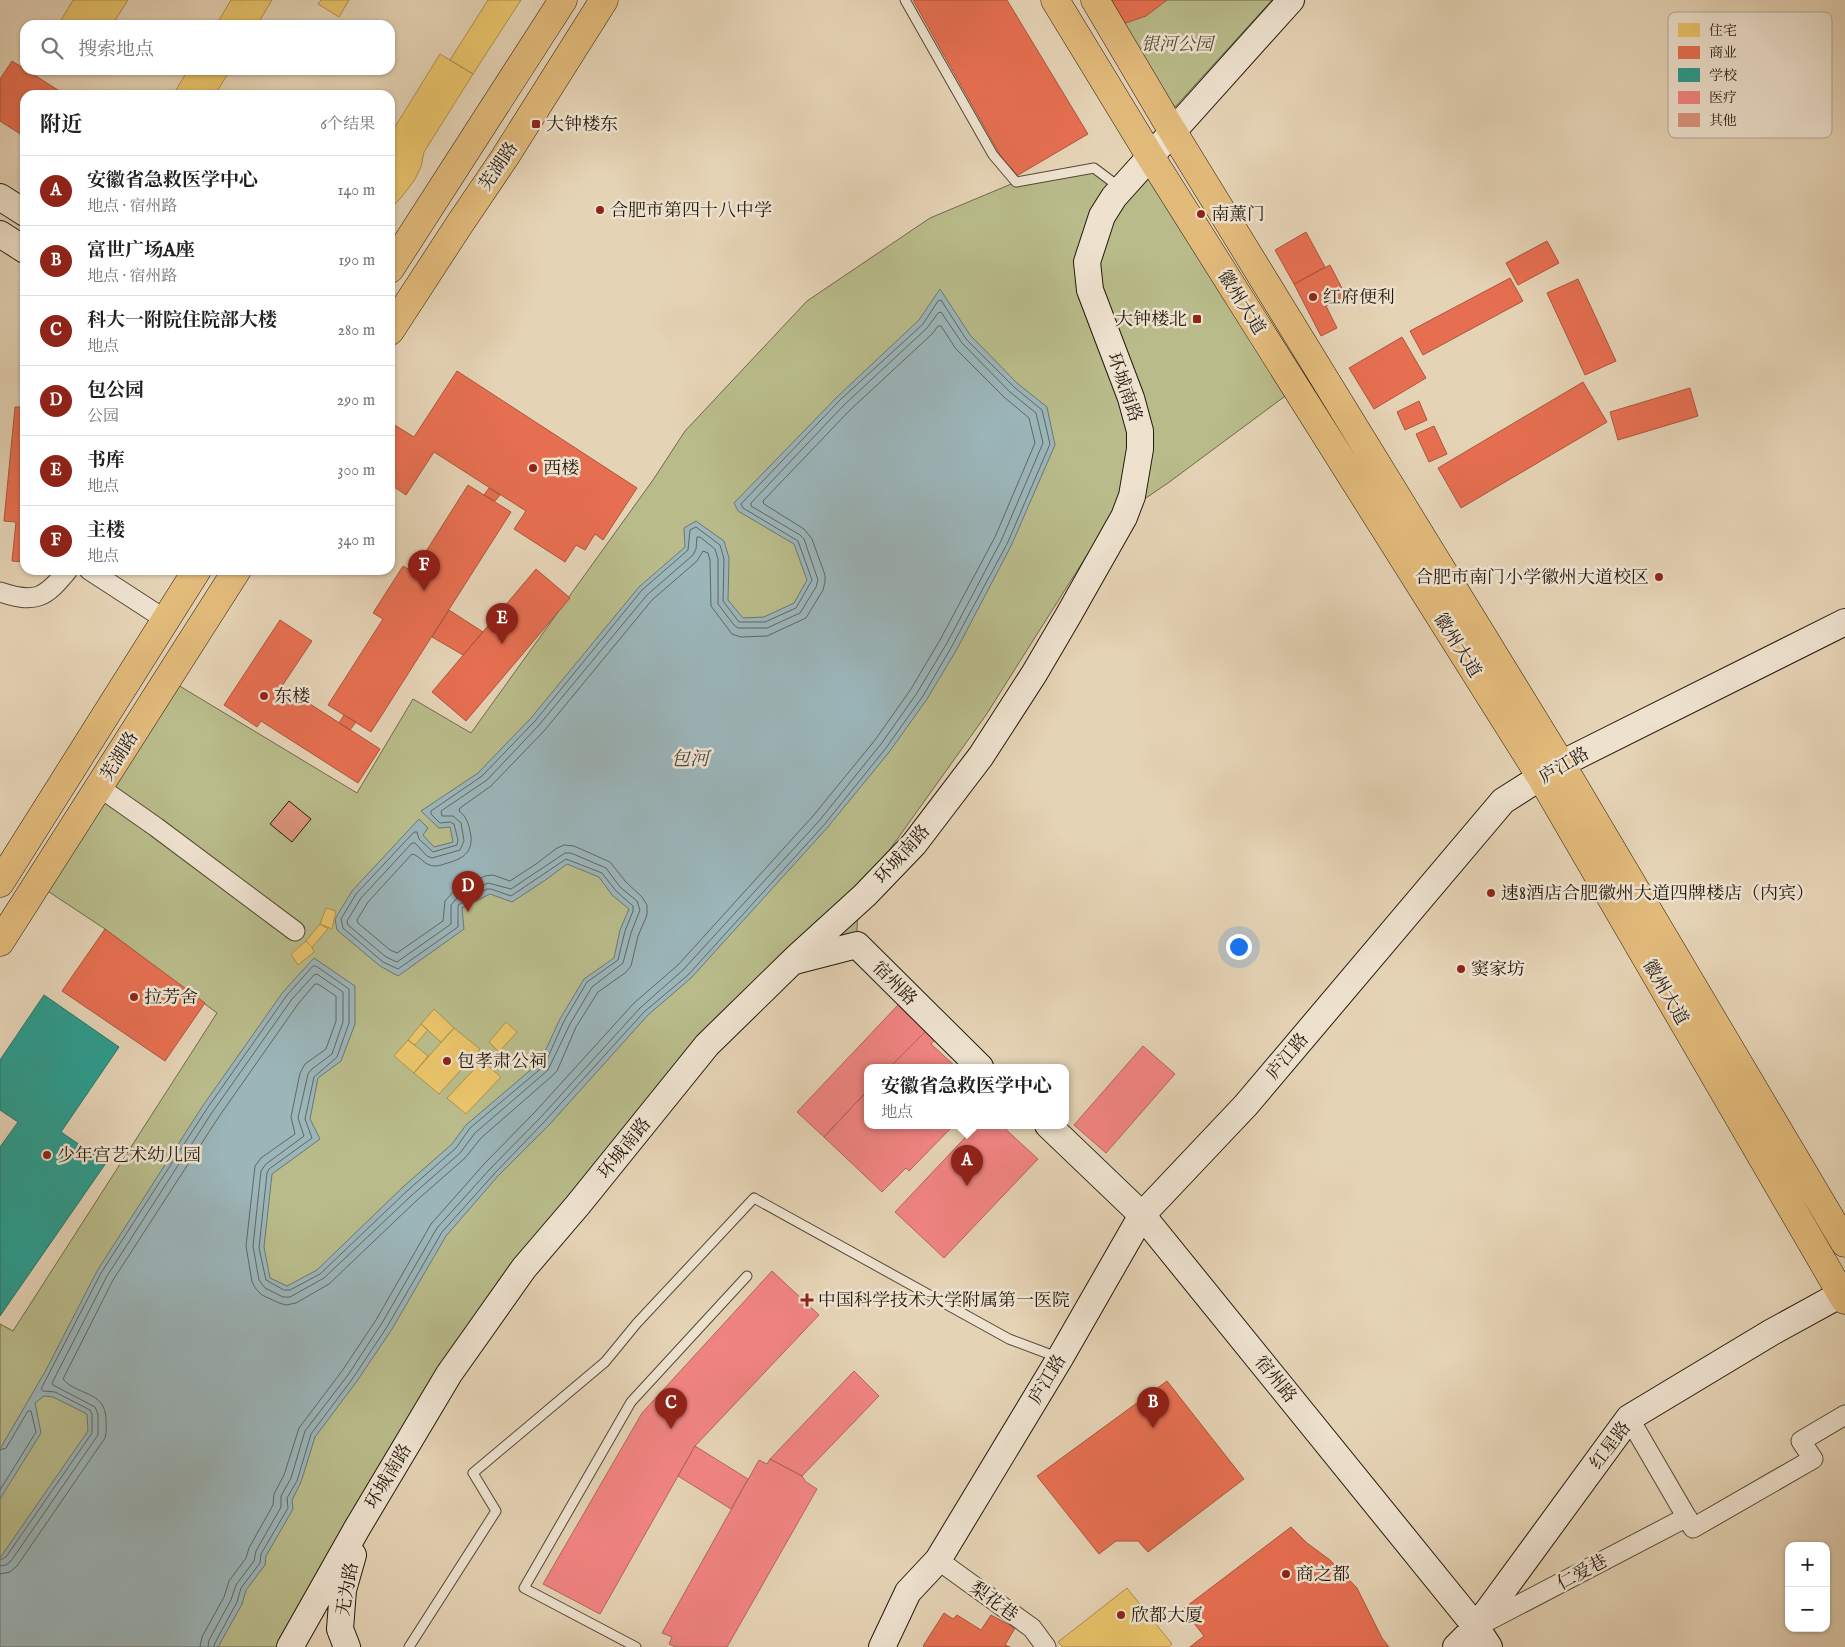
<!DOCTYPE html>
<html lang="zh">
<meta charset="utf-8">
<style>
:root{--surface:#fff;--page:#f2f2f2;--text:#202124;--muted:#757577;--line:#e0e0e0;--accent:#8f2418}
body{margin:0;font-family:"IM FELL English","Noto Serif SC",serif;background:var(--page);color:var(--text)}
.controls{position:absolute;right:15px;bottom:15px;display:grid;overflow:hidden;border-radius:10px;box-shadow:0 1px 4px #0004}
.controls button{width:45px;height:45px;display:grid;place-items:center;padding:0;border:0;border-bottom:1px solid var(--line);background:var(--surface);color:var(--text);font:25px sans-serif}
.you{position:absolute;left:1238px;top:946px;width:18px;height:18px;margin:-12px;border:4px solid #fff;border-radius:50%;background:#1a73e8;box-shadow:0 0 0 8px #1a73e833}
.badge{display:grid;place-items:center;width:32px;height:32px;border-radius:50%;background:var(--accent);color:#fff;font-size:16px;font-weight:700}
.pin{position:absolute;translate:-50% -41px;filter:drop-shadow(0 1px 2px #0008)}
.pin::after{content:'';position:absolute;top:26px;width:18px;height:15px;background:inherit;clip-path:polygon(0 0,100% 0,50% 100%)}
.popup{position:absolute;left:864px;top:1064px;width:205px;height:65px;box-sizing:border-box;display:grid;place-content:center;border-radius:10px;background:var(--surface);filter:drop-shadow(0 1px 4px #0005);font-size:16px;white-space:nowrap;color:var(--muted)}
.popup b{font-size:19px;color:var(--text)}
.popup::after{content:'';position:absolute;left:50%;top:100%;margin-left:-10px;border:10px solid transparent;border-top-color:var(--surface)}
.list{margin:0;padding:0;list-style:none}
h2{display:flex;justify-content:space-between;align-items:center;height:65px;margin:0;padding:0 20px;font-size:21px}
h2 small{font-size:16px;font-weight:400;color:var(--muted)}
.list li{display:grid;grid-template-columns:32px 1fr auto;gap:15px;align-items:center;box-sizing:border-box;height:70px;padding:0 20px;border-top:1px solid var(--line)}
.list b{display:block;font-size:19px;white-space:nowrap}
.list p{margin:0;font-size:16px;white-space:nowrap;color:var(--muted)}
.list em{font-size:16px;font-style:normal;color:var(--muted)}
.icon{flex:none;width:28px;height:28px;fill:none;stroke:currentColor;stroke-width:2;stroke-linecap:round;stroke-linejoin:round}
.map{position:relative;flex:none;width:1845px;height:1647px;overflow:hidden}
.search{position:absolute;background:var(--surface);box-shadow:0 1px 4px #0004;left:20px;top:20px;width:375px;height:55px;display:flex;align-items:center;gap:12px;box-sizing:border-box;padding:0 18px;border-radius:15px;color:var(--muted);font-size:19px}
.panel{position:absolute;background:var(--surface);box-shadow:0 1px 4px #0004;left:20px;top:90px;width:375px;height:485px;border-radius:15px}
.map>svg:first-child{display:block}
</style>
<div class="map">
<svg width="1845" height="1647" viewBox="0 0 1845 1647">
<rect width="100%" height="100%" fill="#e5d3b5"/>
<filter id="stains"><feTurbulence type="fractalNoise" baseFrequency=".004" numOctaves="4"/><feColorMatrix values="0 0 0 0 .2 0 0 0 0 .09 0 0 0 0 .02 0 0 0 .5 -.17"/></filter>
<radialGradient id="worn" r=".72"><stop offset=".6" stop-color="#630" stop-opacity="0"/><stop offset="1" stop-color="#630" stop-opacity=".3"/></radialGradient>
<path fill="#b9bb8a" stroke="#6e6a4c" d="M1167,0H1272L1175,107L1111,28Z
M1147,151L1296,388L1168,483L1106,525L986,715L858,894L857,932L796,974L702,1057L557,1220L296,1647H0V1324L13,1331L217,1013L105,929L37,884L168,679L357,793L413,699L471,733L653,480L685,431L807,301L930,218L1016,182L1094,168L1118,186Z"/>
<path fill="#9bb5b9" stroke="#6b7774" d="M940,289L970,335L1017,383L1047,407L1055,445L1011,546L957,649L927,699L890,751L827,828L691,978L648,1015L549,1125L498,1176L446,1236L392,1329L357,1381L315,1437L301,1482L292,1500L293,1509L266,1556L265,1565L246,1590L242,1604L218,1647H0V1558L88,1431L87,1414L53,1397L44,1396L35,1403L41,1433L0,1499V1449L46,1370L97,1271L202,1107L283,992L314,958L355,986V1024L341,1061L318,1078L310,1119L320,1139L272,1174L264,1247L270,1278L287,1286L317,1270L403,1187L452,1144L466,1125L540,1062L560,1019L584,979L614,958L620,930L629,909L612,895L599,877L567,864L547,879L512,902L490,894L462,908L464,929L398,976L380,966L337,930L335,919L352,891L419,819L428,828L423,835L434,847L453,842L450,827L439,828L421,811L478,773L531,718L639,587L685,547L684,528L696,521L724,541L729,558L728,600L743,618L764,617L794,603L807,580L794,544L738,511L734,503L837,397L919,320Z"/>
<path fill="#e9c46a" stroke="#ae914e" d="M73,0H128L112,25H58Z
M231,0H272L257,25H216Z
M321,0H349L339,17L318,4Z
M488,0H521L473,74L450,60Z
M440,54L473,74L424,152L421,167L414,181L400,199L390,209V135Z
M188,70H230L215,95H173Z
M326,908L336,911L332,929L320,924Z
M320,924L328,929L312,947L306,941Z
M306,941L312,947L314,952L298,965L291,954Z
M434,1009L454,1028L441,1042L421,1024Z
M506,1022L517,1032L499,1052L489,1042Z
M421,1024L428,1030L415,1045L408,1040Z
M454,1028L480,1049L439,1094L414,1073Z
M408,1040L428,1056L414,1073L394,1056Z
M482,1061L501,1077L466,1114L447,1098Z
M1127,1588L1172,1644L1168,1647H1063L1058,1642Z"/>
<path fill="#e76f51" stroke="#ac553d" d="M913,0H1007L1088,134L1013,178Z
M1095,0H1167L1146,16L1111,28Z
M12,61L66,95H25V137L0,121V79Z
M1306,232L1325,267L1294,284L1275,250Z
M1547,241L1559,263L1518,285L1506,263Z
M1330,265L1346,296L1326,306L1337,328L1321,336L1294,284Z
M1510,278L1523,301L1423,355L1410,331Z
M1578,279L1616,361L1585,375L1547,293Z
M1402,337L1426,378L1374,409L1349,368Z
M457,371L637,488L603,540L595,534L585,550L576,545L565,562L514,529L526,511L434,452L406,495L390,484V429L393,424L414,437Z
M1583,382L1607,422L1461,508L1438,468Z
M1690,388L1698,416L1618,440L1610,412Z
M1419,401L1427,420L1405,430L1397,412Z
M15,407H25V562L12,561L16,522L4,521Z
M1434,426L1447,454L1429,462L1416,434Z
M468,485L511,512L371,732L328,705L383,619L373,613L403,566L413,572Z
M489,488L500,495L495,501L484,495Z
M536,569L570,598L466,721L432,692Z
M449,610L483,632L463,655L432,637Z
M280,620L312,641L282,686L380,749L358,783L261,721L257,727L224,705Z
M344,715L356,722L350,730L339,723Z
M105,929L205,1003L165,1061L62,991Z
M1167,1381L1244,1479L1148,1552L1138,1541H1116L1099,1554L1037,1476Z
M1291,1527L1307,1543L1330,1560L1357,1588L1382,1638L1389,1647H1190L1204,1636L1183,1609Z
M944,1613L953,1619L957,1615L981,1630L991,1615L1015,1628L1005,1645L1010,1647H925L923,1646Z"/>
<path fill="#2a9d8f" stroke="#287568" d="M44,995L119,1047L61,1132L106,1163L0,1316V1147L18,1122L0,1110V1060Z"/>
<path fill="#f28482" stroke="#b4645f" d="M898,1005L926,1031L890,1067H868V1090L824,1137L797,1112Z
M926,1031L935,1040L931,1044L956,1067H890Z
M1143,1046L1175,1074L1106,1153L1074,1125Z
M868,1090V1125H954L909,1171L906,1168L882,1192L824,1137Z
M977,1125H1001L1038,1159L944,1258L895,1212Z
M772,1271L819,1315L695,1446L600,1614L543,1584L642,1413Z
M854,1371L879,1396L802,1476L770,1459Z
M695,1446L748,1479L731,1509L678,1476Z
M770,1459L802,1476L806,1482L817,1489L727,1647H676L669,1644L672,1637L662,1633L759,1460L767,1464Z"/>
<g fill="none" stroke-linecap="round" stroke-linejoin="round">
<path stroke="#606763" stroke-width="1" d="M0,1450L6,1448L28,1411H31L36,1432L0,1490
M0,1560L6,1557L92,1433V1414L90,1410L55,1392L43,1391L41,1389L101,1273L206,1110L287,995L313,966H316L349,989V1023L337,1057L314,1077L305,1119L312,1138L269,1169L267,1173L259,1248L266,1280L284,1290H290L320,1274L407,1191L456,1148L470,1128L544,1066L564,1021L587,982L618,960L625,931L633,911V906L616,891L602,873L566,859L511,896L491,889H487L458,905V927L398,969L383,962L343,928L341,919L356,894L414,832H417L419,839L433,852L457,845L458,840L454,824L450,822L440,823L431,814V811L482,776L535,721L642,590L688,550L690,530L696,527L720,545L724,559L723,601L739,622H765L796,608L812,580L798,541L743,508L741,504L840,400L923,324L938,301L941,300L966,339L1014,387L1042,410L1050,444L1007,544L952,646L923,696L886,748L824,825L688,975L644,1012L545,1121L495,1173L442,1232L387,1327L353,1378L311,1434L297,1481L287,1498L288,1508L261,1554L260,1563L241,1588L237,1602L215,1643L214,1647
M0,1566L6,1565L11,1561L98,1435V1414L95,1407L53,1385L52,1383L107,1276L211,1114L292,999L314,975L317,974L343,992V1022L332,1054L312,1069L308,1074L298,1118L304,1136L266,1164L261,1171L253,1246L259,1280L265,1288L283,1297H290L324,1278L411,1196L460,1153L475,1133L548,1070L570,1024L592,987L623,963L631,933L640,910L637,901L620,887L606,868L571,853H565L511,889L488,883L457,898L451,905V924L397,962L386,957L348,925L347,921L361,898L412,843H415L427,856L432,858L460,850L464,841L461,823L453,816H442L441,811L487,780L539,725L647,595L693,555L696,549L697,537H700L715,549L718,559V604L734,625L738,628H767L800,613L816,587L818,580L804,539L800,535L751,506V503L844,405L927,328L938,313L941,312L962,343L1010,392L1036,413L1043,443L1001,541L947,643L917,693L881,744L819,821L683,970L640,1008L541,1117L490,1169L437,1228L382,1323L348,1375L305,1431L291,1478L281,1496V1507L256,1551L254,1561L236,1585L231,1600L209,1640L208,1647
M0,1574L10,1572L17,1566L105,1438C107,1432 106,1425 106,1419C105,1390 77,1396 63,1379L113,1280L218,1118L298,1004L315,984H318L336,996V1021L326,1049L305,1064L300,1073L291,1117L295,1134L261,1158L255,1166L246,1246L252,1282L256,1289L262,1295L279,1303L286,1305L296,1303L329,1284L416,1201L465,1158L481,1138L552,1076L557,1071L576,1027L598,992L625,973L631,966L638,936L647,915V905L642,897L626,882L610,862L574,846L564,845L557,848L536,864L510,881L493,875L485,876L454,891L445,901L443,921L397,953L390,950L358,923L357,920L368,902L412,854C421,856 424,866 435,866C441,866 446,863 451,862C467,857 474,848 470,831C468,822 466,816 459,811L460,808L491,786L544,731L652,600L697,561L703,551L708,553L710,560L711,606L732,634L741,637L767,636L806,618L823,590L825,582V575L812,539L804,529L764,504L763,501L850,410L932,334L938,326H941L956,349L1004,397L1029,418L1035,443L995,537L940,640L911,689L875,740L813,816L678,965L634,1003L535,1112L485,1163L431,1224L376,1320L342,1371L299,1428L284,1475L274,1494L273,1505L249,1548L246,1558L229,1581L224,1597L202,1637L200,1647"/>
</g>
<path fill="#dc947c" stroke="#24190d" d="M289,801L311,819L292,842L270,824Z"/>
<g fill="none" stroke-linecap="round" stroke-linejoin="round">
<g stroke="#544837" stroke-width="11">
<path id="lane" d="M905,0L993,155L1016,182L1094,168L1118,186
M409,1647L496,1511L473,1473L605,1362L637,1323L754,1198L1009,1339L1057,1357
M636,1647L524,1588L631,1402L747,1276"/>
</g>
<g stroke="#544837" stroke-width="21">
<path id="street" d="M89,570L166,620
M0,592C36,604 45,598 68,570
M99,787L156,827L295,931
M1629,1418L1693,1528L1813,1459L1801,1441L1845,1415
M938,1560L1032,1628L1046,1647
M1480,1625L1687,1517"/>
</g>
<g stroke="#24190d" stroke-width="28">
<path id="secondary" d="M0,197L25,213
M0,234L25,250
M795,961L857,945L980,1067
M1048,1125L1142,1215L1476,1627L1489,1647
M290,1647L356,1530L449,1374L524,1268L577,1206L707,1045L798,956L865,895L914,844L981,756L1034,674L1068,616L1124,517L1132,496L1140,449V431L1131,398L1090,290L1087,262L1102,216L1114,197L1291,0
M347,1647L340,1629L343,1590L353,1555
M882,1647L908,1592L938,1560L1060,1358L1142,1215L1246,1105L1503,801L1561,764L1845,622
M1456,1647L1476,1627L1629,1418L1772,1332L1845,1292"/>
</g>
<g stroke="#24190d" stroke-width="29">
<path id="primary" d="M1055,0L1147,151L1541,777L1845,1300
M1095,0L1170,127L1561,764L1845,1243
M390,269L563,0
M390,331L459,225L505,157L604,0
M0,883L197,570
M0,942L237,570"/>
</g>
<use href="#lane" stroke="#eee2cf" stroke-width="9"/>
<use href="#street" stroke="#eee2cf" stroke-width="19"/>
<use href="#secondary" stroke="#eee2cf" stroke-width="26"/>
<use href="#primary" stroke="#e2ba7a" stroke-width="28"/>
</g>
<g fill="#8f2418" stroke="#eee2cf" stroke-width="2">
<rect x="531" y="119" width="10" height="10" rx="2.5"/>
<circle cx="600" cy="210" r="5"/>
<circle cx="1201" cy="214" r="5"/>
<circle cx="1313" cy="297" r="5"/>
<rect x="1192" y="314" width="10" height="10" rx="2.5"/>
<circle cx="533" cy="468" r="5"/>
<circle cx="1659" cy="577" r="5"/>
<circle cx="264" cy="696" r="5"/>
<circle cx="1491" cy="893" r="5"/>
<circle cx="1461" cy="969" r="5"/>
<circle cx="134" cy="997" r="5"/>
<circle cx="447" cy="1061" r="5"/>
<circle cx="47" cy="1155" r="5"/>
<path d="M804.5 1292.5h5v5h5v5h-5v5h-5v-5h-5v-5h5z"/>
<circle cx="1286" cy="1574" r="5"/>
<circle cx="1121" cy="1615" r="5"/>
</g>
<g text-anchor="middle" stroke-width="5" stroke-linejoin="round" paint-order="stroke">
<g font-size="18" font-style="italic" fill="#514a32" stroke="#eee2cf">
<text x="1177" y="50">银河公园</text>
</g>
<g font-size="18" fill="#24190d" stroke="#eee2cf" text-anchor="start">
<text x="546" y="130">大钟楼东</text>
<text x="610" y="216">合肥市第四十八中学</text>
<text x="1211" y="220">南薰门</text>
<text x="1323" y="303">红府便利</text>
<text x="1187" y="325" text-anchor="end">大钟楼北</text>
<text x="543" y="474">西楼</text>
<text x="1649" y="583" text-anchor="end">合肥市南门小学徽州大道校区</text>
<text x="274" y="702">东楼</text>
<text x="1501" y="899">速8酒店合肥徽州大道四牌楼店（内宾）</text>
<text x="1471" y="975">窦家坊</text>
<text x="144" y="1003">拉芳舍</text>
<text x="457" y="1067">包孝肃公祠</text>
<text x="57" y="1161">少年宫艺术幼儿园</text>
<text x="818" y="1306">中国科学技术大学附属第一医院</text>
<text x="1296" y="1580">商之都</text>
<text x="1131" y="1621">欣都大厦</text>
</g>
<g font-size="18" fill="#24190d" stroke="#eee2cf">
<text transform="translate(498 166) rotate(-56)" y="6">芜湖路</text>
<text transform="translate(1242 302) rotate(58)" y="6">徽州大道</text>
<text transform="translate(1125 387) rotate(71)" y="6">环城南路</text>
<text transform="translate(1458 645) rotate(58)" y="6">徽州大道</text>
<text transform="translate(119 756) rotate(-58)" y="6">芜湖路</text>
<text transform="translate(1564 765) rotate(-30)" y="6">庐江路</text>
<text transform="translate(902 854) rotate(-48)" y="6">环城南路</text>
<text transform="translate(895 983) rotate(45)" y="6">宿州路</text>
<text transform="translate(1666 992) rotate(60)" y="6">徽州大道</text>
<text transform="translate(1287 1056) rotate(-50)" y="6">庐江路</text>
<text transform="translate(624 1148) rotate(-51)" y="6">环城南路</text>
<text transform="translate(1047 1379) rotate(-59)" y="6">庐江路</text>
<text transform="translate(1276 1379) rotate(51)" y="6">宿州路</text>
<text transform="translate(1610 1445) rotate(-53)" y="6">红星路</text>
<text transform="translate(388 1476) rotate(-59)" y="6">环城南路</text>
<text transform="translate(1582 1572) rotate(-28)" y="6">仁爱巷</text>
<text transform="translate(347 1589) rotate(-80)" y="6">无为路</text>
<text transform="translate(994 1601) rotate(36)" y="6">梨花巷</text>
</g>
<g font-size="19" font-style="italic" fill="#484841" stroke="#eee2cf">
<text x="690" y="765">包河</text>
</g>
</g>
<rect x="1668" y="12" width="164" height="126" rx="8" fill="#eee2cf" stroke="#b1a695" stroke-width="1"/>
<rect x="1678" y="23" width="22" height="14" fill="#e9c46a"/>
<rect x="1678" y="46" width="22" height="13" fill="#e76f51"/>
<rect x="1678" y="68" width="22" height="14" fill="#2a9d8f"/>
<rect x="1678" y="91" width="22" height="13" fill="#f28482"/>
<rect x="1678" y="113" width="22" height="14" fill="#dc947c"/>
<g font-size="14" fill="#24190d">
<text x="1709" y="35">住宅</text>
<text x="1709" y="57">商业</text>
<text x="1709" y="80">学校</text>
<text x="1709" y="102">医疗</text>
<text x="1709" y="125">其他</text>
</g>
<rect width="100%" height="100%" filter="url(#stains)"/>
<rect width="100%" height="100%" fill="url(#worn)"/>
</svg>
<div class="controls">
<button>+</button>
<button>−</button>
</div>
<div class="you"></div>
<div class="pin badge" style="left:967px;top:1186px">A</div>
<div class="popup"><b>安徽省急救医学中心</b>地点</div>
<div class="pin badge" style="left:1153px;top:1428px">B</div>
<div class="pin badge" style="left:671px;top:1429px">C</div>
<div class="pin badge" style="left:468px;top:912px">D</div>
<div class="pin badge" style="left:502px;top:644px">E</div>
<div class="pin badge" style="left:424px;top:591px">F</div>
<div class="search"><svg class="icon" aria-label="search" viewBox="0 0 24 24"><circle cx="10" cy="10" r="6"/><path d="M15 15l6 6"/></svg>搜索地点</div>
<section class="panel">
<h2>附近<small>6个结果</small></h2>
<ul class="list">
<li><span class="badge">A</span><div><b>安徽省急救医学中心</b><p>地点 · 宿州路</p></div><em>140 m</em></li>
<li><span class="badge">B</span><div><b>富世广场A座</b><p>地点 · 宿州路</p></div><em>190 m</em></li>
<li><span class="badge">C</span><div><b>科大一附院住院部大楼</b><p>地点</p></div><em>280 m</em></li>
<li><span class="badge">D</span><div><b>包公园</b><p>公园</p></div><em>290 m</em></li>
<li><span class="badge">E</span><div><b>书库</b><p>地点</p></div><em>300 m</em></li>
<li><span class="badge">F</span><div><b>主楼</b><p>地点</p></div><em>340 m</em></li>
</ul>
</section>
</div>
